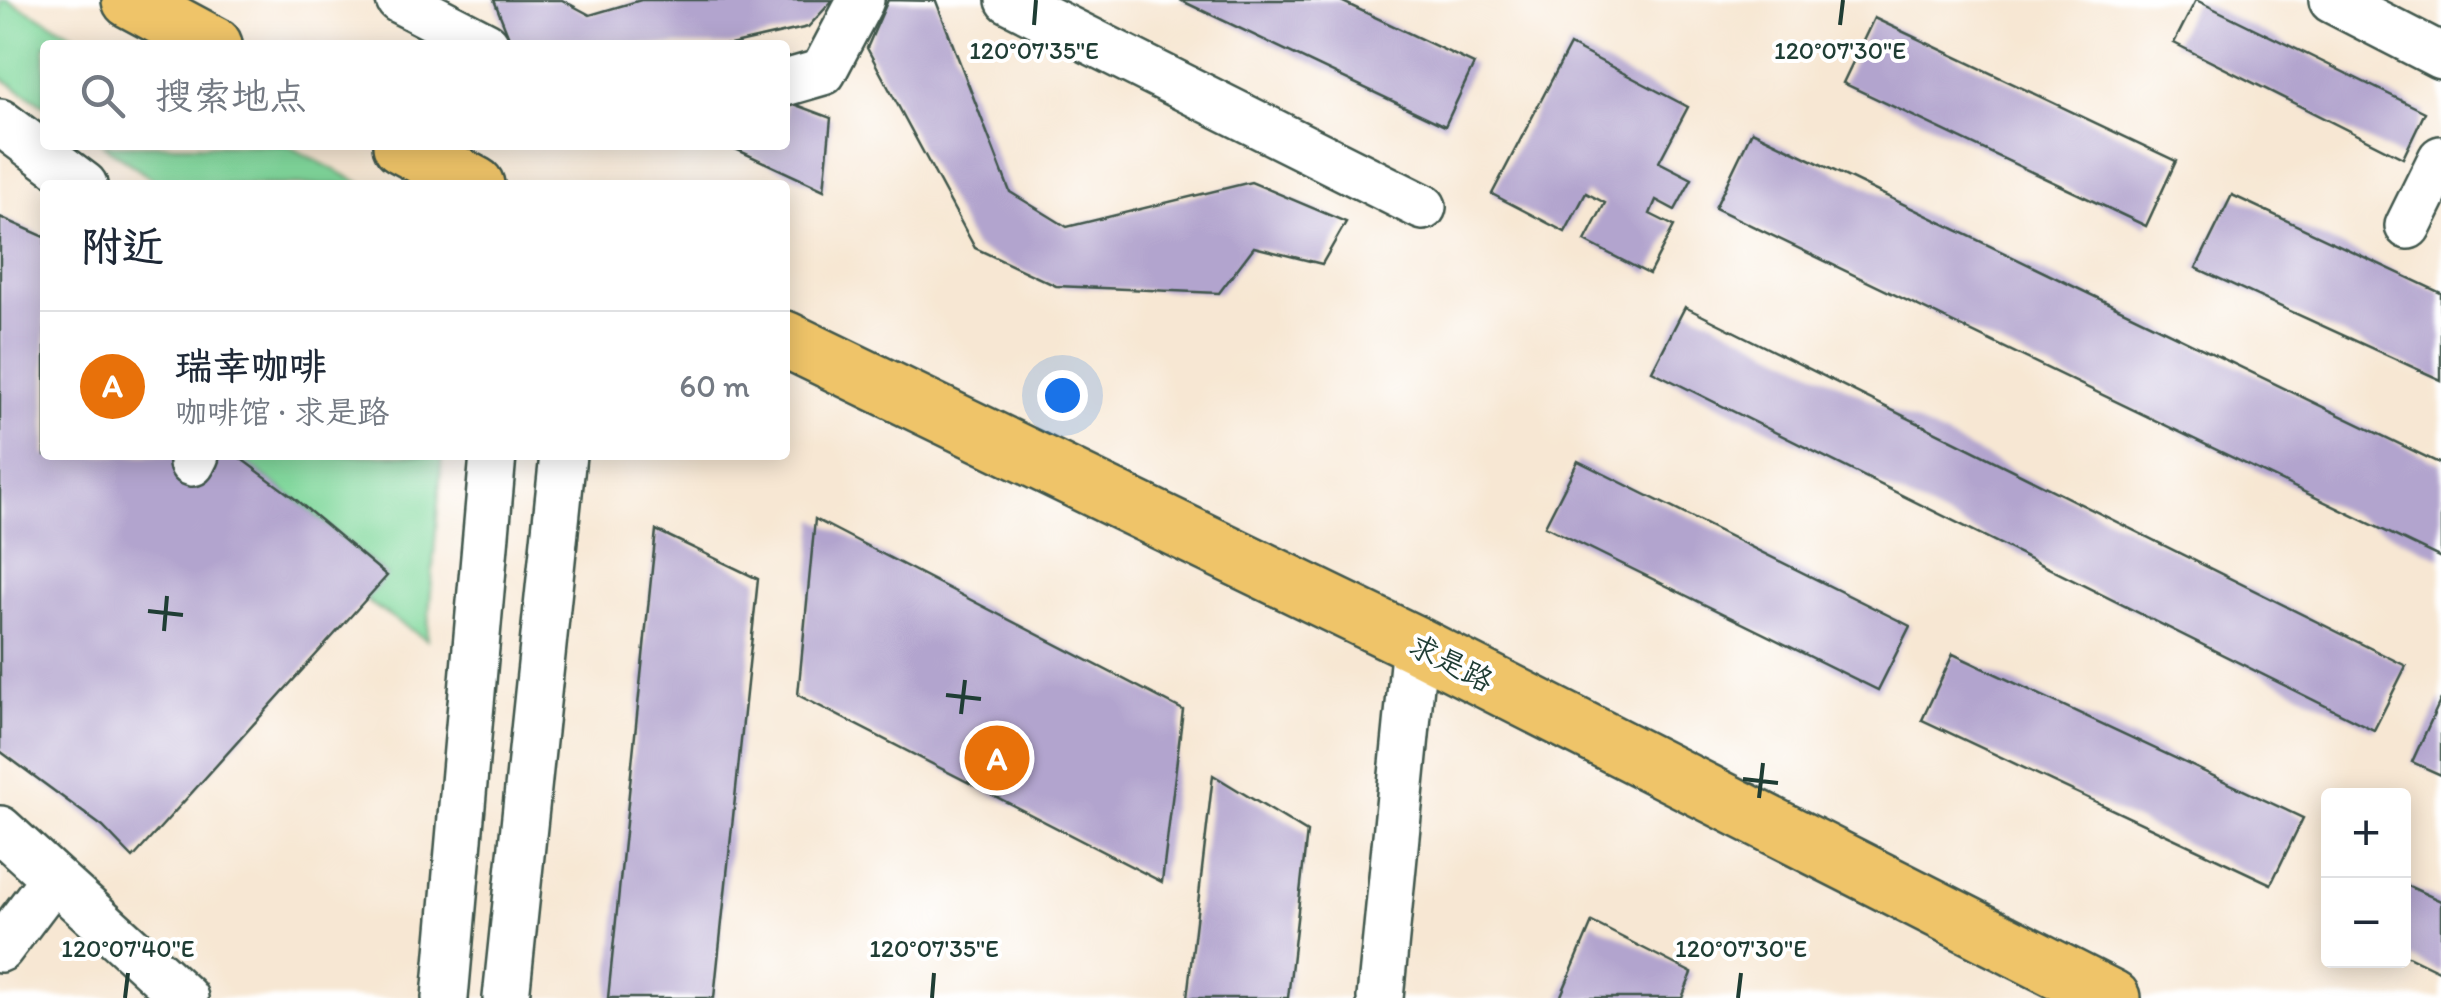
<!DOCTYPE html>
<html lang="zh">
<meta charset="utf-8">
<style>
:root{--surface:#fff;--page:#f2f2f3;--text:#1f2937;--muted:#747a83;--line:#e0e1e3;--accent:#2563eb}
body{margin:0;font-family:Itim,"LXGW WenKai TC",sans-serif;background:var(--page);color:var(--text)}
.controls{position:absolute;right:30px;bottom:30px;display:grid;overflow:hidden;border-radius:10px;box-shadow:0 5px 25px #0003}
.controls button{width:90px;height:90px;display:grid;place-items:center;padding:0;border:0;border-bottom:2px solid var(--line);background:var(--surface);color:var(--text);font:50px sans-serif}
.you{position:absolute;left:1062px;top:395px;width:35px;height:35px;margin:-25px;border:8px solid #fff;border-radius:50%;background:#1a73e8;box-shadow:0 0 0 15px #1a73e833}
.badge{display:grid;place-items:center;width:65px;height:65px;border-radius:50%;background:var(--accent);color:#fff;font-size:32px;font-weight:700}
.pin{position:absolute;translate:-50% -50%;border:5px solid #fff;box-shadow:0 2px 10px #0006}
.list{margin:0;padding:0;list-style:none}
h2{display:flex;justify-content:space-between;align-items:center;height:130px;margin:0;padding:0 40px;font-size:42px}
h2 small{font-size:32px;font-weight:400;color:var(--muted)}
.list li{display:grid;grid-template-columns:65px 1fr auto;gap:30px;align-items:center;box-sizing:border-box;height:150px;padding:0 40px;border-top:2px solid var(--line)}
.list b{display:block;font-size:38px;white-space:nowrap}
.list p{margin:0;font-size:32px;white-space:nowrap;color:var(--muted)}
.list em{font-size:32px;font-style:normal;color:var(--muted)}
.icon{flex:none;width:55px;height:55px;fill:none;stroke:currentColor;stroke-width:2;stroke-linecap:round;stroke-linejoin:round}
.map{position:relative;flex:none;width:2441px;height:998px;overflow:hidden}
.search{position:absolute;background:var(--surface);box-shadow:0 5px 25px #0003;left:40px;top:40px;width:750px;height:110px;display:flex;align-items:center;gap:25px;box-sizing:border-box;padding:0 35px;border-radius:10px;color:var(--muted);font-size:38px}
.panel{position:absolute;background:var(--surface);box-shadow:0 5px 25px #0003;left:40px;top:180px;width:750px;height:280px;border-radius:10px}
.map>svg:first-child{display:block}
</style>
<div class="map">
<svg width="2441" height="998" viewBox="0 0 2441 998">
<rect width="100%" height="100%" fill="#fff"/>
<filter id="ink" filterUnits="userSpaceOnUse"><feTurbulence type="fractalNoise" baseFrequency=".01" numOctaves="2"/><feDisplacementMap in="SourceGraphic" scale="20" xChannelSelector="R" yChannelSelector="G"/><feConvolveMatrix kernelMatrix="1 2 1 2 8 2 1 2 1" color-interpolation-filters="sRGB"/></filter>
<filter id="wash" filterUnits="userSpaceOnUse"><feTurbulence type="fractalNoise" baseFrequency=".0048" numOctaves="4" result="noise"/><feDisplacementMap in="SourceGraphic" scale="40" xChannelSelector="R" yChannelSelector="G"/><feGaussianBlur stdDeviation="2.25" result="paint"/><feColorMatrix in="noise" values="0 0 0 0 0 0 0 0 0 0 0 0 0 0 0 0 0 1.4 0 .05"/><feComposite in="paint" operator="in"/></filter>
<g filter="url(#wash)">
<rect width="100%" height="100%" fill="#f7e7d3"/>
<path fill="#81d89c" stroke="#508a68" stroke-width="2.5" d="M0,0H7L94,45H45V106L0,77Z
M103,145H286L364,185H161Z
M236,455H442L427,640L365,600L386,575L294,498Z"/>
<g id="blocks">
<path fill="#b2a4ce" d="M494,0H562L590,15L641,0H833L808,27L730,45H512Z
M888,0L936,1L1010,192L1067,227L1251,182L1346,222L1322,264L1254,247L1219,293L1056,286L975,248L867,48Z
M1180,0H1339L1474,64L1445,126Z
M2196,0L2425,112L2403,158L2174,43Z
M1874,18L2176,161L2146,226L1843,83Z
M1570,45L1688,107L1659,162L1692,179L1675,210L1656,200L1650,214L1674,226L1649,274L1585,241L1605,203L1586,193L1565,232L1492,194Z
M785,101L831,118L824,190L727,145H785Z
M1752,131L2441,464V558L1715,208Z
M2232,195L2441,293V380L2196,268Z
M0,217L45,237V455H236L294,498L387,576L133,858L103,827L0,751Z
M1685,307L2406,666L2374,730L1652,371Z
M1578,461L1910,626L1878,690L1545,526Z
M815,519L1183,710L1162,882L798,695Z
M656,530L758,579L714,998H608Z
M1953,654L2303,818L2271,884L1922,720Z
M2441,699V775L2412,762Z
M1213,775L1307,832L1288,998H1187Z
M2404,884L2441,901V972L2404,954Z
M1592,922L1692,973L1682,998H1560Z"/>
</g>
</g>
<g filter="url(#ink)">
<use href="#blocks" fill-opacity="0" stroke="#3f564c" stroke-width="2.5"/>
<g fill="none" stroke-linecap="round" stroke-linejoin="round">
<g stroke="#3f564c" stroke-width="50">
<path id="minor" d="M399,0L486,45
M1009,0L1423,207
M2332,0L2441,56
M785,83L823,72L861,0
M0,122L84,185
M2408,226L2441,159
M192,463L196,455
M0,829L185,998
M0,949L52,880
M445,998L493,455
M506,998L563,455
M1380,998L1415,644"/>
</g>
<g stroke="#3f564c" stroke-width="60">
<path id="major" d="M130,0L214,45
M401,145L476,185
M785,339L1415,644L2112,998"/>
</g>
<use href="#minor" stroke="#fff" stroke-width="45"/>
<use href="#major" stroke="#efc469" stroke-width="55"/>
</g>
</g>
<path fill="none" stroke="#1f3d34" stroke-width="4" d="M1034,25L1036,0M1840,25L1843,0M148,611L183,615M164,631L167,596M946,695L981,699M961,714L965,680M1743,779L1778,783M1759,798L1763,763M125,998L128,973M932,998L934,973M1738,998L1741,973"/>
<g text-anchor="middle" stroke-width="8" stroke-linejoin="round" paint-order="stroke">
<g font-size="30" fill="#1f3d34" stroke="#fff">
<text transform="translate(1451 663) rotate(27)" y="10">求是路</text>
</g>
</g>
<g font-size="25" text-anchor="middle" fill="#1f3d34" stroke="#fff" stroke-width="8" stroke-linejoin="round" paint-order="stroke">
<text x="1034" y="59">120°07'35"E</text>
<text x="1840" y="59">120°07'30"E</text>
<text x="128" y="957">120°07'40"E</text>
<text x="934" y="957">120°07'35"E</text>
<text x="1741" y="957">120°07'30"E</text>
</g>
</svg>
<div class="controls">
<button>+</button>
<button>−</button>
</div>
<div class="you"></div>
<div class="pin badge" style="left:997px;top:758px;background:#e8710a">A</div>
<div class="search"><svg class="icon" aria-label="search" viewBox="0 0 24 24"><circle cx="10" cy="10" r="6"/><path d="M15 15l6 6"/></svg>搜索地点</div>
<section class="panel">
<h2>附近<small></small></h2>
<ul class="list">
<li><span class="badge" style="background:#e8710a">A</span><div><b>瑞幸咖啡</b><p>咖啡馆 · 求是路</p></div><em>60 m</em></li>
</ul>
</section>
</div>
